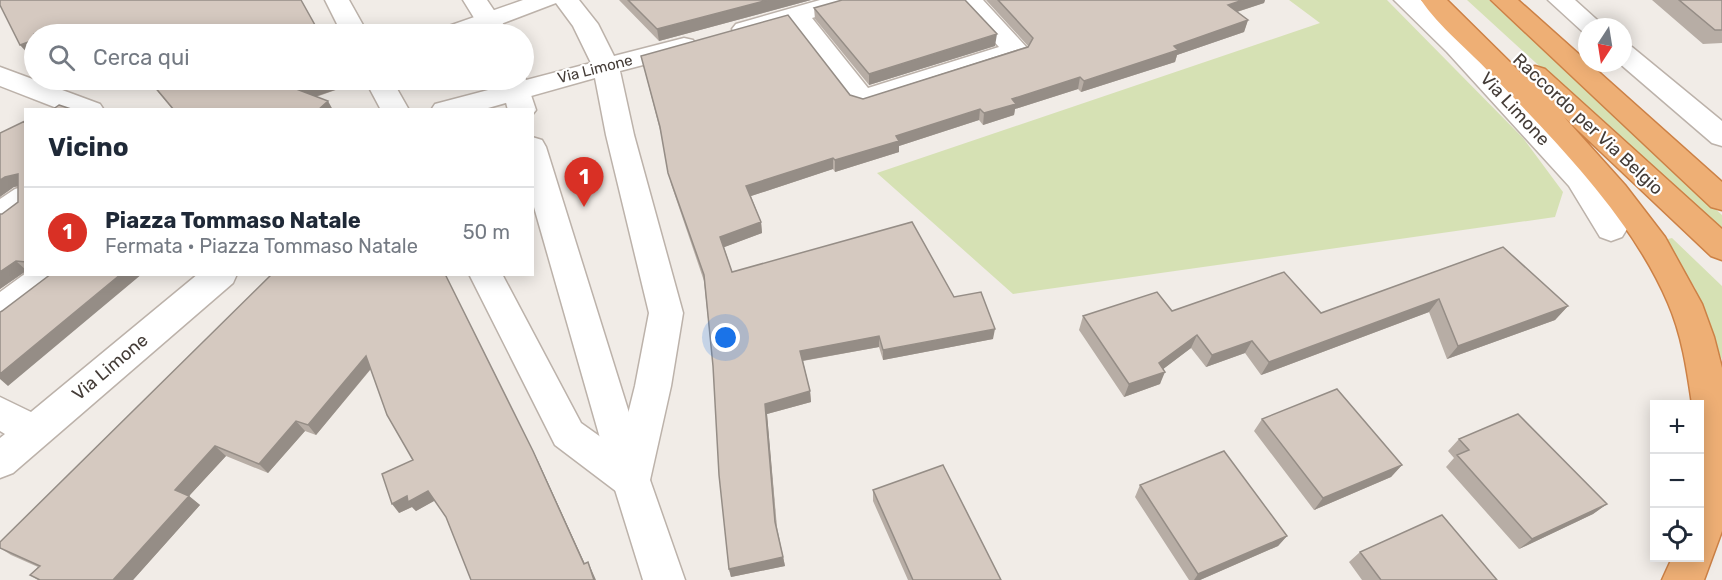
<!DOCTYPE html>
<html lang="it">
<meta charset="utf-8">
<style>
:root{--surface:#fff;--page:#f2f2f3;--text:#1f2937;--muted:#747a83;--line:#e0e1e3;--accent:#d93025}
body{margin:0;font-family:Rubik,sans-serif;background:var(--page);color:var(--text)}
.controls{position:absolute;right:18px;bottom:18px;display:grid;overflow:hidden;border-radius:0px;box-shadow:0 3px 15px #0003}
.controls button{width:54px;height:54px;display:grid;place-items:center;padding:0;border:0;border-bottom:2px solid var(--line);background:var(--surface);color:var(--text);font:30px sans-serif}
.compass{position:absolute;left:1578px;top:18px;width:54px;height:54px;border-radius:50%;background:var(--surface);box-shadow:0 3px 15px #0003;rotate:192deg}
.you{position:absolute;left:726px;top:338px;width:21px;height:21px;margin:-15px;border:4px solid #fff;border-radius:50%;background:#1a73e8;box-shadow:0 0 0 9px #1a73e833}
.badge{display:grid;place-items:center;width:39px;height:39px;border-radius:50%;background:var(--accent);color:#fff;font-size:20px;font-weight:700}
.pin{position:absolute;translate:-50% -50px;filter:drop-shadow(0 2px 3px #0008)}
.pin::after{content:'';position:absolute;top:32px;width:21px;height:18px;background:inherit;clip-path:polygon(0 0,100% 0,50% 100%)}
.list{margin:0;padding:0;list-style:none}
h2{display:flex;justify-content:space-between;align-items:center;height:78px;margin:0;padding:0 24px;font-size:26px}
h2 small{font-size:20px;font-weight:400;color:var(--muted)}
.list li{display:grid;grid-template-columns:39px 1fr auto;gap:18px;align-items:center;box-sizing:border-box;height:90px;padding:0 24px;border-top:2px solid var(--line)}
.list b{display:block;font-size:22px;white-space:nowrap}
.list p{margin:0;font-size:20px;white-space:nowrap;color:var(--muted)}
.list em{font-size:20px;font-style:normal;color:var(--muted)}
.icon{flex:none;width:33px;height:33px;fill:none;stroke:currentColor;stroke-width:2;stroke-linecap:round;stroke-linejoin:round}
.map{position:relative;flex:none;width:1722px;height:580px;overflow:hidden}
.search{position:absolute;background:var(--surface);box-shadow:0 3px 15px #0003;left:24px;top:24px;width:510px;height:66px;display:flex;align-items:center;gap:15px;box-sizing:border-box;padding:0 21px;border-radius:33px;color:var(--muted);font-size:22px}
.panel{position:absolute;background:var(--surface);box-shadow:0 3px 15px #0003;left:24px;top:108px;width:510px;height:168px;border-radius:0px}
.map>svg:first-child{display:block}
</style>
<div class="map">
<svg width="1722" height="580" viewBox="0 0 1722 580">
<rect width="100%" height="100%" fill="#f1ece7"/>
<path fill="#d6e1b4" d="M1289,0H1387L1523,138L1563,192L1555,217L1013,294L877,173L1320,23Z
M1467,0H1489L1722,215V233Z
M1672,238L1722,286V360L1695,288L1664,240Z"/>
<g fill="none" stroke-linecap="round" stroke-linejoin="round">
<g stroke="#bcb2aa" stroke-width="3">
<path id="minor" d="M325,0H349L368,34H342Z
M523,0H579L598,24L614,56L684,38L693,40L697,46L693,52L620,71L634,135L683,313L671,386L650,480L645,492L631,497L617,492L555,445L469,274H502L581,423L619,450L635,386L649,313L606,135L595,78L481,110H431L435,104L591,63L573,26L556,3L475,34H439L443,28Z
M820,0H860L857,5L812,18L868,88L999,47L957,0H983L1029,50L1025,56L862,108L852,105L790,24L745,37L736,34L732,29L736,24Z
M1394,0H1421L1465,40L1591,172L1627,229L1622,237L1611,241L1600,237L1569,186L1447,52Z
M1548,0H1575L1605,27H1587V33L1583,32Z
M1623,45L1632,47L1722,121V146L1712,143L1619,63H1623Z
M0,67L100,104L104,110H62L0,86Z
M365,80H392L409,110H381Z
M26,186V212L11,222L0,225V199L15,189Z
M26,273V274H63L59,283L12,319L0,323V292Z
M198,274H237L233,283L13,473L0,478V438L5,434L0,431V397L31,412Z"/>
</g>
<g stroke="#bcb2aa" stroke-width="3">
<path id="tertiary" d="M463,0H487L510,34H484Z
M524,74L536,110L532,115V110H508L500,80H524Z
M532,137L542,140L546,147L650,480L685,580H643L612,480L532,200Z"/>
</g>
<g stroke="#cc8146" stroke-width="3">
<path id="motorway" d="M1421,0H1447L1522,74L1525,69L1535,66L1545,69L1722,229V260L1711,256L1564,117L1625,185L1665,237L1702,304L1714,337L1722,368V531L1704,580H1662L1672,558H1700V404H1692C1687,370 1682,335 1668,303C1632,218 1556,142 1493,76C1471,52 1438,26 1421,0Z
M1491,0H1518L1722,182V210L1711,207Z"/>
</g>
<use href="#minor" fill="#fff" fill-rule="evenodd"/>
<use href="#tertiary" fill="#fff" fill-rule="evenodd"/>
<use href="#motorway" fill="#eeaf75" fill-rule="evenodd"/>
</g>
<path fill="#b7ada5" d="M619,0H811L659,41Z
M986,0H1265L1264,3L1237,12L1248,20L1244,32L1177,55L1175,62L1081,92L1078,89L1015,109L1014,115L983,125L979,120L899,146V152L835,172L833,169L751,196L761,222L762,233L724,247L732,272L954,297L993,339L883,360L879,347L803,361L810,391L811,402L767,414L777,527L785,566L731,577L729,569L713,366L704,281L671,184L661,134L641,56L850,95L863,99L1028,46Z
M1652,0H1722V43L1703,44Z
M814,8L995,46L869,85L815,19Z
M148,80H344L347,86L316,97L333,110H173Z
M25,121L26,271L0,289L2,214L18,202V186L14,187Z
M1503,247L1568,306L1555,320L1447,359L1429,312L1261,375L1245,353L1206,367L1191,348L1163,369L1160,384L1124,397L1079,330L1083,316L1172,311L1321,313Z
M272,274L538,461L585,564L592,571L446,517L435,500L416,511L412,507L399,513L413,460L371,369L316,435L305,431L268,473L226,456L189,496L200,505L133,580H38L30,575L38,567L11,555L0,548V542Z
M1262,419L1402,465L1391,477L1314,510L1254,431Z
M1459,439L1607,504L1593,514L1519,549L1446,467L1454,458L1448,451Z
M1140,485L1287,536L1278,546L1200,580H1189L1135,497Z
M873,490L1001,580H908L873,501Z
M1360,552L1497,580H1362L1349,562Z"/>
<path fill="#958d86" d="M768,0H811L659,41L657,29Z
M1243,0H1265L1264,3L1224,16L1228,5Z
M1248,20L1244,32L1177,55L1175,62L1081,92L1084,81L1174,46Z
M997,34L995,46L869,85V74Z
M34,40V53L29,55L20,45Z
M1080,77L1078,89L1015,109L1014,115L983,125L984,113L1012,99Z
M330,80H344L347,86L305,100L299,90Z
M328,101L333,110H318Z
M980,109L979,120L899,146V152L835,172V160L896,136Z
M833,158V169L748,197L746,186Z
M18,174L26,185L14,187L0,197V180L5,177Z
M761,222L762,233L722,248L720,237Z
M16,261L26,270V271L0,289V272Z
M121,274H142L8,386L0,379V374Z
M445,274L538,461L589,573L584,564Z
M1439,299L1429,312L1261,375L1269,362Z
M1568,306L1555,320L1447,359L1458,346Z
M995,329L993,339L883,360V350Z
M1197,335L1191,348L1154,376L1165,372L1160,384L1124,397L1129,384Z
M879,336V347L801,361L800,351Z
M1252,341L1245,353L1206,367L1212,355Z
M366,356L373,366L316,435L308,425Z
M810,391L811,402L767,414L777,531L765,404Z
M296,421L305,431L268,473L259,464Z
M215,446L226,456L189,496L200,505L133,580H113L175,490Z
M1402,465L1391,477L1314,510L1323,498Z
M428,491L436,500L416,511L412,507L399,513L392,504L407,496Z
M1607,504L1593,514L1519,549L1532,539Z
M1287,536L1278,546L1200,580H1194L1198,574Z
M783,557L785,566L731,577L729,569Z
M588,562L596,580H594Z"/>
<path fill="#d5c9c0" stroke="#958d86" stroke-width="1.5" d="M0,0H301L320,34H34V40L20,45L0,5Z
M628,0H768L657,29Z
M842,0H965L997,34L869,74L814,8Z
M998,0H1243L1228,5L1248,20L1174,46L1178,50L1084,81L1080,77L1012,99L1016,104L984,113L980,109L896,136L899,141L835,160L833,158L746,186L761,222L720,237L732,272L912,222L954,297L981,292L995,329L883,350L879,336L800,351L810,391L765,404L775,522L783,557L729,569L719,475L713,366L704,275L668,173L660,127L641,56L788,15L850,95L863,99L1028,47L1033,38Z
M1679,0H1722V30H1715Z
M149,80H330L299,90L328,101L318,110H174Z
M59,105L74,110H52Z
M25,121L26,262L16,261L0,272V214H2L18,202V174L5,177L0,180V133Z
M1503,247L1568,306L1458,346L1439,299L1269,362L1252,341L1212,355L1197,335L1159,363L1165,372L1129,384L1083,316L1157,292L1172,311L1284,272L1321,313Z
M51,274H121L0,374V312L2,311Z
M272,274H445L533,451L584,564L588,562L594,580H471L446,517L428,491L408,502L407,496L392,504L382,474L413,460L387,415L366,356L308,425L296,421L259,464L215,446L175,490L189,496L113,580H40L30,575L40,566L0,548V542Z
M1337,389L1402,465L1323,498L1262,419Z
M1518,414L1607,504L1532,539L1457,455L1469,450L1459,439Z
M1224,451L1287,536L1198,574L1140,485Z
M943,465L1001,580H913L873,490Z
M1442,515L1497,580H1381L1360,552Z"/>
<g text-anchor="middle" stroke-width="4.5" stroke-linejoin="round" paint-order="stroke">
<g font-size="15" fill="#443c37" stroke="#fff">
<text transform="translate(595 69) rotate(-14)" y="5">Via Limone</text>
</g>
<g font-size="18" fill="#443c37" stroke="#fff">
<text transform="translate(1515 109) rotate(47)" y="6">Via Limone</text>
<text transform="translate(1588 124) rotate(43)" y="6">Raccordo per Via Belgio</text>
<text transform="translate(110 367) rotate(-40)" y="6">Via Limone</text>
</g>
</g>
</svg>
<div class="controls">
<button>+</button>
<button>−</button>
<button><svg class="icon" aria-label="locate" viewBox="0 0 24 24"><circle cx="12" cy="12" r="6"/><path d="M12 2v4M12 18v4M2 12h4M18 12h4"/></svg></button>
</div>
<svg class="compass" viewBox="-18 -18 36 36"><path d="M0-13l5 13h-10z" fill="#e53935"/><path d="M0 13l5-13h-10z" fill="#747a83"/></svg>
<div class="you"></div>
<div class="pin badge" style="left:584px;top:207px">1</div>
<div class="search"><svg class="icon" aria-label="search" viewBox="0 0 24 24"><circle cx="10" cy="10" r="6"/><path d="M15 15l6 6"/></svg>Cerca qui</div>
<section class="panel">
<h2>Vicino<small></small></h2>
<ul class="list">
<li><span class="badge">1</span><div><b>Piazza Tommaso Natale</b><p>Fermata · Piazza Tommaso Natale</p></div><em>50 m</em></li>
</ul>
</section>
</div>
